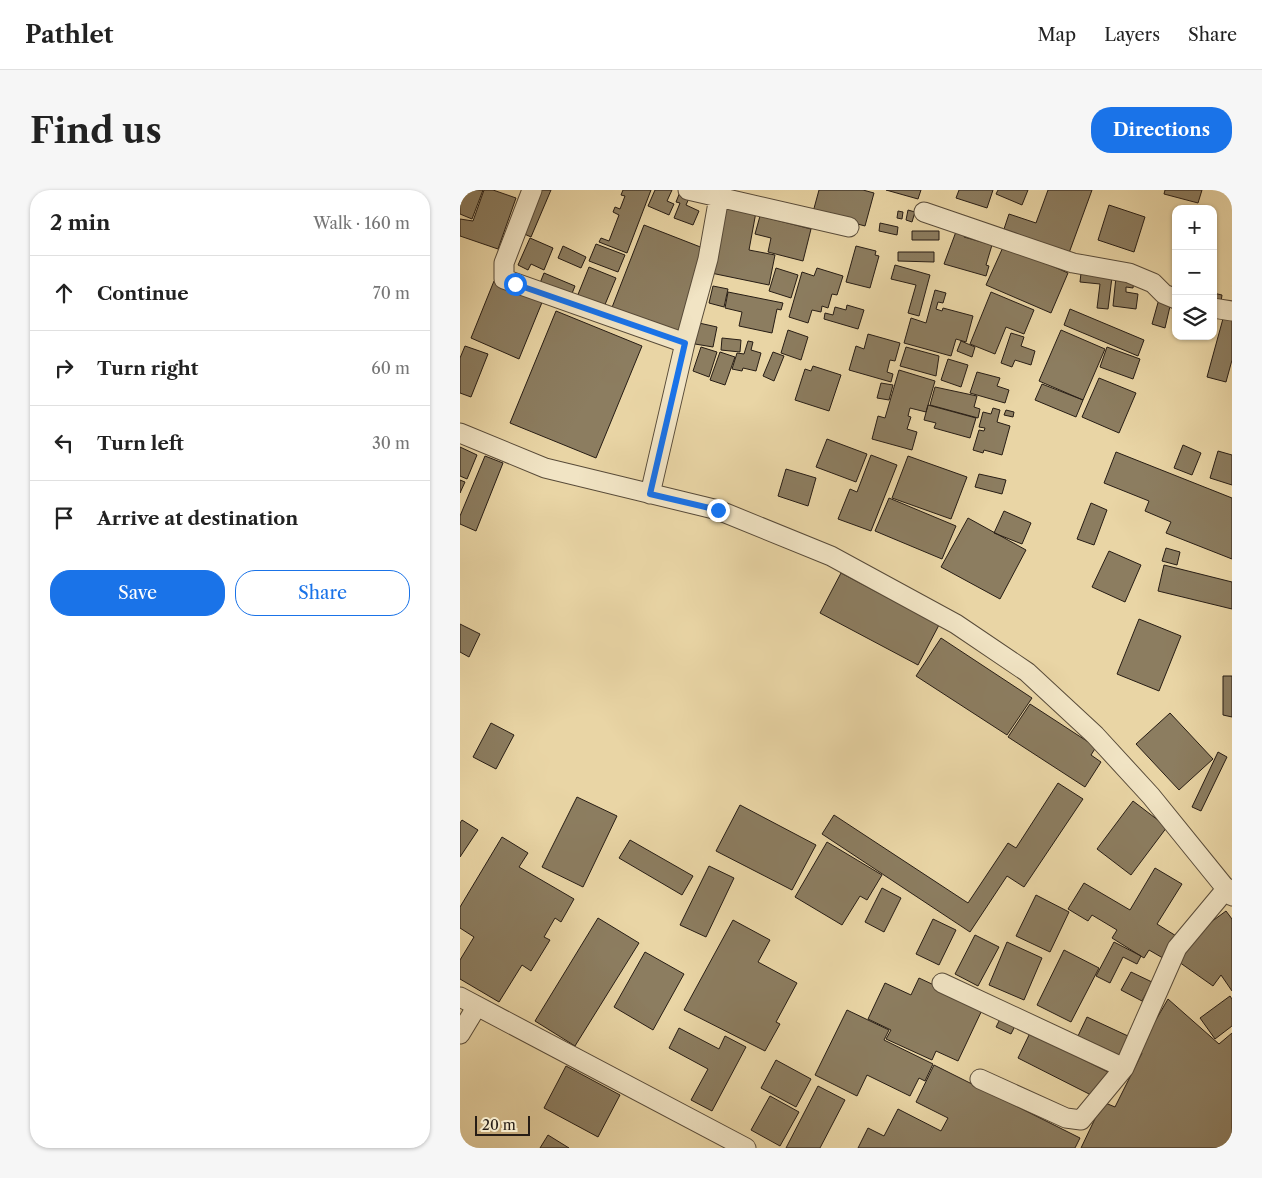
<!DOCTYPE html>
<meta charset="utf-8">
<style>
:root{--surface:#fff;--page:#f6f6f6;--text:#222;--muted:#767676;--line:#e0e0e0;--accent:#1a73e8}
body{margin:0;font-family:"Libre Caslon Text",serif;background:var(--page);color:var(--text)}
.controls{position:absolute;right:15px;top:15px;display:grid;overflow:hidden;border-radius:10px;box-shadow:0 1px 4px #0004}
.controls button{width:45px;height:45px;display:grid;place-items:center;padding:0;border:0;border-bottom:1px solid var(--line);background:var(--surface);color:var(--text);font:25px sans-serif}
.scale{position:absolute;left:15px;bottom:12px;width:55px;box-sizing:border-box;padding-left:5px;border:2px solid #271d15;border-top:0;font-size:14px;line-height:18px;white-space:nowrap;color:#271d15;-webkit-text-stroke:4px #f1e4c4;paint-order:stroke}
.stop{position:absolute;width:15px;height:15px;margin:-11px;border:4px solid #1a73e8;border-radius:50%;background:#fff}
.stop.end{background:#1a73e8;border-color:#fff;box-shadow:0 1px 5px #0008}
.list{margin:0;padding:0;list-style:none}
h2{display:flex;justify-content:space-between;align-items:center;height:65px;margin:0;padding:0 20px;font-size:21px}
h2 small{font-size:16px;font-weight:400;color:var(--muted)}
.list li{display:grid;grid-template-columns:32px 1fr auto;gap:15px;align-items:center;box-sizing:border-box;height:75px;padding:0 20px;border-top:1px solid var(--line)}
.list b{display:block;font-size:19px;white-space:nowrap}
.list em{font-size:16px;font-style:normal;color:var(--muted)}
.actions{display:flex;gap:10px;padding:15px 20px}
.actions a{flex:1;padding:11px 0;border:1px solid var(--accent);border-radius:20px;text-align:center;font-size:18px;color:var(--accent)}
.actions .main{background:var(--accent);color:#fff}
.icon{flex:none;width:28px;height:28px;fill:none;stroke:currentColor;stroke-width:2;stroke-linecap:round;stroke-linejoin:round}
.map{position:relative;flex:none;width:772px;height:958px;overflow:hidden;border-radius:20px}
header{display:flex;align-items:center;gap:30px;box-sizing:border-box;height:70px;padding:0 25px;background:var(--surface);border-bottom:1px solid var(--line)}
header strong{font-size:24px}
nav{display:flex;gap:28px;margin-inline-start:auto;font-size:18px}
.intro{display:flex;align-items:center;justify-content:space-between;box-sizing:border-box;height:120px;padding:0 30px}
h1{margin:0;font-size:35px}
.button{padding:12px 22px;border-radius:20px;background:var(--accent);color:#fff;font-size:18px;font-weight:700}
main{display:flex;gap:30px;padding:0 30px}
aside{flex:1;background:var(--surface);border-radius:20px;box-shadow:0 1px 4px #0004}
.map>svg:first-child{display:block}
</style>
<header>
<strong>Pathlet</strong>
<nav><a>Map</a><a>Layers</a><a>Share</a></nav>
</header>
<div class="intro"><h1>Find us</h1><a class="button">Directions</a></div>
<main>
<aside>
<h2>2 min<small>Walk · 160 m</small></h2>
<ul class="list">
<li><svg class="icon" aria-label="ahead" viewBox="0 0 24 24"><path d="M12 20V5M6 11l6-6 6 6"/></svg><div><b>Continue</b></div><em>70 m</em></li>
<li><svg class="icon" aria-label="right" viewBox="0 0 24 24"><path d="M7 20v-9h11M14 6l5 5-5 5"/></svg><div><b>Turn right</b></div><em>60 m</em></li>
<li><svg class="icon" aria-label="left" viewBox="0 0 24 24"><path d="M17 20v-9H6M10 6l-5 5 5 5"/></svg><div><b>Turn left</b></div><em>30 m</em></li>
<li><svg class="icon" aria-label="arrive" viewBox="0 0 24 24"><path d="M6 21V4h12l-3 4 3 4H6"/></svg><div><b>Arrive at destination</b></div></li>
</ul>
<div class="actions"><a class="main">Save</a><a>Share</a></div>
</aside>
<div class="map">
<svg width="772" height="958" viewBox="0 0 772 958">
<rect width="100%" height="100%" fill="#e9d5a5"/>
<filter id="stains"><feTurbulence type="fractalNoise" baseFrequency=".004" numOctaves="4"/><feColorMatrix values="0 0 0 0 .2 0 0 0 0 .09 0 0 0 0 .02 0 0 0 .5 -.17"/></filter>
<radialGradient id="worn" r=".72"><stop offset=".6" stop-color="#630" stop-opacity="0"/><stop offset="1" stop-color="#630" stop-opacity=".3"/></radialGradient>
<path fill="#8c7d60" stroke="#271d15" d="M0,0H23L12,29L0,24Z
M24,0H33L56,8L38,59L0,46V29L13,31Z
M78,0H91L71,47L60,42Z
M163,0H191L167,63L139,52L141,48L149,51L159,25L153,22L155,17L160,19L165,6L161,5Z
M195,0H212L207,11L214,14L209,25L188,16Z
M359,0H403L414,3L405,36L353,22Z
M426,0H461L458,9Z
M499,0H533L527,18L496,8Z
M538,0H568L562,15L536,4Z
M588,0H632L609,63L544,39L549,24L576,33Z
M705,0H742L738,13L704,4Z
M220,2L230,6L226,15L239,21L233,35L214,28L220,13L216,12Z
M649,15L685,27L674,62L638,50Z
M264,16L296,22L289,60L315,65L309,95L251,83Z
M448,20L455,22L452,32L446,30Z
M438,21L443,22L442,29L437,28Z
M300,26L351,39L343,71L308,62L311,48L295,44Z
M420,33L438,37L437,45L419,41Z
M184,35L243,58L221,148L151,120Z
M497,39L505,42L504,47L532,55L526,75L529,76L526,86L484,74Z
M452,41H479V50H452Z
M70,48L93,58L84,80L71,74L68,80L58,75Z
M136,54L165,65L158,82L129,71Z
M544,55L608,83L591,123L526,95Z
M103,56L126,67L121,78L98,68Z
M396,56L416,61L415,65L419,66L410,98L386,92Z
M438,62H474V72L438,71Z
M435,75L470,85L459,126L448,123L456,95L431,89Z
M129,77L156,88L144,117L117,107Z
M316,78L338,85L331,108L309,101Z
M357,78L383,86L377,105L372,104L368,118L362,116L361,122L352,120L348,133L329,127L342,82L354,86Z
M84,83L115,96L111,106L80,93Z
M621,83L652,87L648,119L637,118L640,94L620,92Z
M656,87L674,89L673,98L666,97V102L678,104L676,119L653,116Z
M34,91L83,110L59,169L11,148Z
M253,96L268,99L264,117L249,113Z
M475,100L486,103L483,113L478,112L476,119L482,121L483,118L513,126L506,152L496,149L491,166L444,153L451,128L466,133Z
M268,102L323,113L321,120L317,119L312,143L279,136L282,122L265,118Z
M531,102L574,120L564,144L546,137L535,164L510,154Z
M753,103L762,105L761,112L753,110Z
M699,109L711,112L705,138L692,134Z
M387,115L404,120L398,139L364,129L365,123L373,125L375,117L386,120Z
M610,119L684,150L678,166L604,135Z
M96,121L182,156L136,268L50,233Z
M764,125L772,127V170L766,192L747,187Z
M239,133L257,137L253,157L235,154Z
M328,140L348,147L341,170L321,163Z
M601,140L645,159L623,210L579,191Z
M551,143L564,147L561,156L575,161L571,175L555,170L552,177L541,173Z
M408,144L440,153L435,171L430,170L427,182L433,184L431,192L389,180L396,156L404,159Z
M262,148L281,150L280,162L261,160Z
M288,151L293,152L291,160L301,163L296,181L283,178L282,181L272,179L277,163L284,164Z
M501,151L515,157L512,167L497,161Z
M5,156L28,164L11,207L0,203V168Z
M241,157L257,162L249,187L233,181Z
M446,157L479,166L476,186L440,176Z
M647,157L680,169L673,189L640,177Z
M260,162L275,167L265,195L250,190Z
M313,162L324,166L314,191L303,186Z
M488,169L508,175L501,197L481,190Z
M353,176L381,185L369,221L335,210L345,179L351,181Z
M439,180L475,191L466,222L450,218L448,226L451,227L447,239L457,242L452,260L412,249L418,226L425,228Z
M517,182L540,188L537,196L549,200L545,213L510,203Z
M639,188L676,203L659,243L622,227Z
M421,193L433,195L429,210L417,208Z
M582,194L623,210L616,227L575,210Z
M475,197L517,206L514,217L520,219L518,228L470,215Z
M468,215L516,228L510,248L474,238L476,233L464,230Z
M533,218L540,220L537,232L550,236L542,265L524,260L523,263L513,260L519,240L524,241L525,238L519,237L523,222L531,224Z
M546,220L554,222L553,227L544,225Z
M367,249L407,264L396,292L356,277Z
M723,255L741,263L732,285L714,278Z
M0,257L17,265L7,289L0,286Z
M758,261L772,265V295L750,288Z
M656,262L772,308V369L706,343L711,332L685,321L689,311L644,293Z
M411,265L437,275L411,341L378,329L390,299L397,302Z
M25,266L43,273L16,341L0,334V326Z
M448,266L507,287L491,329L432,308Z
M326,279L356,288L348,316L318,306Z
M519,284L546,290L542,304L515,297Z
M0,290L5,292L0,303Z
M429,308L496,336L482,369L415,341Z
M631,313L647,320L634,355L617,349Z
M544,321L571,333L562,354L534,343Z
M508,328L566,360L540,409L481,377Z
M706,358L720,362L717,375L702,371Z
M649,361L681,375L665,412L632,397Z
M704,375L772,392V419L698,401Z
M381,383L479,435L458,475L360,423Z
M679,429L721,446L699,501L657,484Z
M0,434L20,444L9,467L0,462Z
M481,448L572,508L547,545L456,486Z
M763,486H772V527L763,525Z
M570,514L636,557L631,565L641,572L625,597L548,547Z
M710,523L753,569L719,600L676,554Z
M31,533L54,545L36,579L13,567Z
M758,562L767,567L741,621L732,617Z
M598,593L623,609L564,697L547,686L510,742L362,644L374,625L508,713L548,653L556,658Z
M117,607L157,626L123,697L82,677Z
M673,611L707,637L671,685L637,659Z
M280,615L356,655L332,700L256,661Z
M2,630L18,640L0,667V633Z
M42,647L68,663L59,677L114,709L101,732L95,728L84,747L90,750L71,781L62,775L39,812L0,789V770L14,747L0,738V717Z
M170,650L233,686L222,705L159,668Z
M367,652L422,685L407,710L400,706L382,735L335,707Z
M249,676L274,688L246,747L220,735Z
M695,678L722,694L697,734L721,749L708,771L689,760L684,768L652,748L657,740L632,725L628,731L608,719L624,693L670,720Z
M422,698L441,708L424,742L405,732Z
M576,705L609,722L590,762L556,746Z
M766,721L772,729V801L761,785L753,796L719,772L735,750L732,746Z
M138,728L179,753L115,856L75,831Z
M473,729L496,740L479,775L456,764Z
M273,730L310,750L298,772L337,793L316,832L320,834L305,861L224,820Z
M515,745L539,757L518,796L495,784Z
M547,752L582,768L564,810L529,795Z
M654,752L681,766L677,774L663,767L650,793L636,786Z
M604,760L639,778L611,832L577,815Z
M185,762L224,784L193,840L154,817Z
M671,782L692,792L682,811L661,800Z
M459,788L523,818L498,871L476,861L472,870L426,849L431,840L408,829L425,793L451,805Z
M770,806L772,809V836L755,849L740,828Z
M708,809L759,854L772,843V958H621L643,912L655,917L682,863L678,861Z
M387,820L429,840L424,850L473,874L465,891L459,888L450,906L407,885L397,906L355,885Z
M541,827L556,834L551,844L536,837Z
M627,827L668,846L659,865L618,846Z
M219,838L259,859L265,846L286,857L252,921L231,910L248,879L209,858Z
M570,843L648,882L635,907L558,868Z
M316,870L351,889L336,917L301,898Z
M474,875L620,948L615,958H398L408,938L424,946L438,919L481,941L488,928L456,912Z
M106,876L160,905L138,947L84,918Z
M358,896L385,910L360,958H326Z
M310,906L339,922L320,956L291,940Z
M88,945L109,958H80Z"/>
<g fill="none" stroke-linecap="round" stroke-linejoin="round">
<g stroke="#584b39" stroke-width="21">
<path id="minor" d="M72,0L44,73V89L225,153
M228,0L389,37
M464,22L613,73L669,83L693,93L704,104L716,109
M753,118L772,121
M0,243L85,278L258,320L371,366L496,434L567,482L635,545L691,606L772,706
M190,304L225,153L248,69L259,7
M482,793L664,878
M0,807L286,958
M0,844L17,816
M520,889L606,928L621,930L664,878L717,758L767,698"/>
</g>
<use href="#minor" stroke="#f1e4c4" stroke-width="19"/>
</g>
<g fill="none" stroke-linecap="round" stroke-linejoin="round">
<path stroke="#1a73e8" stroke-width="6" d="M55,94L225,153L190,304L258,320"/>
</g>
<rect width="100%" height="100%" filter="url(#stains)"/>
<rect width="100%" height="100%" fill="url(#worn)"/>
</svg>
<div class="controls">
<button>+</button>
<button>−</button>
<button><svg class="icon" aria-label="layers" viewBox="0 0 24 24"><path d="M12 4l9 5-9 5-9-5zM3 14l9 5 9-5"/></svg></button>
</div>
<div class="scale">20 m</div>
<div class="stop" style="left:55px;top:94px"></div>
<div class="stop end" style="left:258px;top:320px"></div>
</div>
</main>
